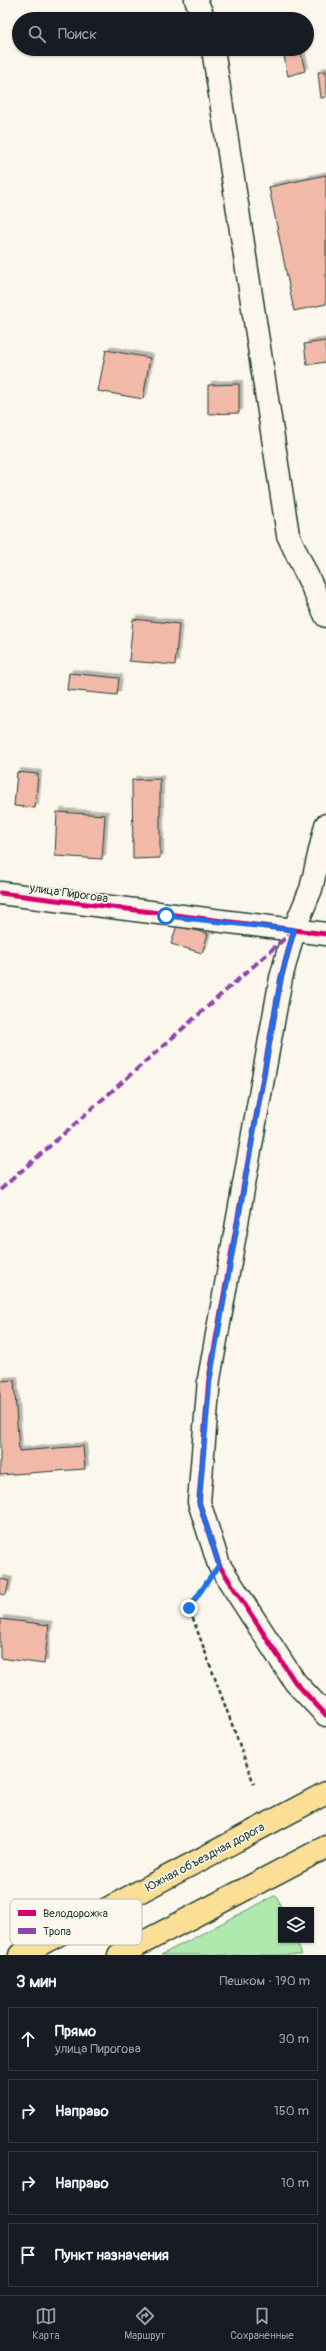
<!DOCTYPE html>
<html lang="ru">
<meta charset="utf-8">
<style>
:root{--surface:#171b24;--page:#242831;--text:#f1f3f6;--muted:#9ea1a6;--line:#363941;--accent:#92a19f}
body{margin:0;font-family:Pangolin,sans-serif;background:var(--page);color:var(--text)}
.controls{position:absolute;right:12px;bottom:12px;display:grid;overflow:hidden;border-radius:0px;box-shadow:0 1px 3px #0004}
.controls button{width:36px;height:36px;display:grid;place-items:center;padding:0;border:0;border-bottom:1px solid var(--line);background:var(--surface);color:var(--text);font:20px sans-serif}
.stop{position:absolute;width:12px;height:12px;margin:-9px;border:3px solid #1a73e8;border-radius:50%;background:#fff}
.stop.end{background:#1a73e8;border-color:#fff;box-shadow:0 1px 4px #0008}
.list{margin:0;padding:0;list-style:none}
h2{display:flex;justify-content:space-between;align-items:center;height:52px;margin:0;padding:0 16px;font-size:17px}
h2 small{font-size:13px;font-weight:400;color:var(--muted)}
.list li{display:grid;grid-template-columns:26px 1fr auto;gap:12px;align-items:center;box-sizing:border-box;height:64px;margin:0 8px 8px;padding:0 8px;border:1px solid var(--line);border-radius:0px}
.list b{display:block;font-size:15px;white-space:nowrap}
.list p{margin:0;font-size:13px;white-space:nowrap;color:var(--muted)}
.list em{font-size:13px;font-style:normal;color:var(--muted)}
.icon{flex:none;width:22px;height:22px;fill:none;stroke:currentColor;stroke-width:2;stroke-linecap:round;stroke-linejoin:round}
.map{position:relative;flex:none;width:326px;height:1955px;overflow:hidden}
.search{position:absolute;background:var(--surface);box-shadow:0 1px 3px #0004;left:12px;right:12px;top:12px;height:44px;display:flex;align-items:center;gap:10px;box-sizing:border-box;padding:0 14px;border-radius:22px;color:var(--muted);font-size:15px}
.sheet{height:340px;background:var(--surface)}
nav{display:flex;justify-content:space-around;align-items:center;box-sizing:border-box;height:56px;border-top:1px solid var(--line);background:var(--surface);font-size:11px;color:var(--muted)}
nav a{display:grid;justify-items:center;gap:2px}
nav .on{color:var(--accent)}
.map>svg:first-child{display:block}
</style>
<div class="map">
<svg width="326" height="1955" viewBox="0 0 326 1955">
<defs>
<filter id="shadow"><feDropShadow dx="3.5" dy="-3.5" stdDeviation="0" flood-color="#0004"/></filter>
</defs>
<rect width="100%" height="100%" fill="#fbf7ec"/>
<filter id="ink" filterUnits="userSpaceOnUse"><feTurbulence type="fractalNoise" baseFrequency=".025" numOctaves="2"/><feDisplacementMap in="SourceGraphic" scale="8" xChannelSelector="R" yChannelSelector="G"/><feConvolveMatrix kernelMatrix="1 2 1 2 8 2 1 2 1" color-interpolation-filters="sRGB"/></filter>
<g filter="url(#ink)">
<path fill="#afe9ae" stroke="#679371" d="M276,1895L282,1910L281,1940H296L302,1955H161Z"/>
<path fill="#f2b9a9" stroke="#1f3d34" filter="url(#shadow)" d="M292,49H300L305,71L288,76L283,51Z
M326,71V97L321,98L318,72Z
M326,175V304L294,311L269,187Z
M326,341V362L307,365L304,344Z
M106,350L150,358L143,399L98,391Z
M239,384V413L208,414V385Z
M133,619L179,624L175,665L129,661Z
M69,673L119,678L117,695L67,690Z
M17,772L38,774L35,808L14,806Z
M160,779V858L133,859L132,780Z
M57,812L105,815L102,859L55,856Z
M177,925L208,934L202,953L171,944Z
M14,1380L19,1451L83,1446L85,1469L0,1475V1381Z
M0,1579L9,1581L6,1595L0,1594Z
M0,1619L49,1625L44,1664L0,1658Z"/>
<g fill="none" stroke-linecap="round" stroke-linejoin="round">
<g stroke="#1f3d34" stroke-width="25">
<path id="minor" d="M196,0L204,19
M213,49L288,535L326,616
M326,825L311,889L294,930L281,978L209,1379L199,1502L219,1565L295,1682L326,1715
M0,893L326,934"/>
</g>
<g stroke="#1f3d34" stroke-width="25">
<path id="major" d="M20,1955L326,1793
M119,1955L326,1847"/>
</g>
<path stroke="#1f3d34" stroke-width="2.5" stroke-dasharray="4 3" stroke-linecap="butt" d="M203,1588L189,1608L254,1784"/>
<use href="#minor" stroke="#fbf7ec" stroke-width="22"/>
<use href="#major" stroke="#fbdf96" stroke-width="22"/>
<path stroke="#8e44ad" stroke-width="4" stroke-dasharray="8 4" stroke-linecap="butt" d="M0,1190L292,932"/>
<g stroke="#fbf7ec" stroke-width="8">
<path id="cycleway" d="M0,893L326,934
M294,930L281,978L209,1379L199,1502L219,1565L295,1682L326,1715"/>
</g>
<use href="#cycleway" stroke="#d6006c" stroke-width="5"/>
</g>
</g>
<g fill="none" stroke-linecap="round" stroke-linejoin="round" filter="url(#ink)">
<path stroke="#1a73e8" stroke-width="5" d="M166,916L294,930L281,978L210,1379L199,1502L219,1565L189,1608"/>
</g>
<g text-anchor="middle" stroke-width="3" stroke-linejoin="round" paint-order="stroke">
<g font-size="12" fill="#1f3d34" stroke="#fbf7ec">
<text transform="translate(69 893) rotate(8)" y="4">улица Пирогова</text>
<text transform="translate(205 1857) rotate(-28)" y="4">Южная объездная дорога</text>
</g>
</g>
<rect x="10" y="1899" width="132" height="46" rx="6" fill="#fbf7ec" stroke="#b9bfb5" stroke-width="1"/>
<rect x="18" y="1910" width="18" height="6" fill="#d6006c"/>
<rect x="18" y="1928" width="18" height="6" fill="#8e44ad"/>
<g font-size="11" fill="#1f3d34">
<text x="43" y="1917">Велодорожка</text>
<text x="43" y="1935">Тропа</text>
</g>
</svg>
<div class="controls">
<button><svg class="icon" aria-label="layers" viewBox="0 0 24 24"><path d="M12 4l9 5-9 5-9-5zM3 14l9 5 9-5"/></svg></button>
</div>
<div class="stop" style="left:166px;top:916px"></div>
<div class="stop end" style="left:189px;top:1608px"></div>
<div class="search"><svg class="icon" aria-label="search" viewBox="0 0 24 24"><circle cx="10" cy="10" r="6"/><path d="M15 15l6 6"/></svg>Поиск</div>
</div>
<section class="sheet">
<h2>3 мин<small>Пешком · 190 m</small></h2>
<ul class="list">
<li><svg class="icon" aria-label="ahead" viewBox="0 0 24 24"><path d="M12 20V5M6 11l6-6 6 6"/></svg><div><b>Прямо</b><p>улица Пирогова</p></div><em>30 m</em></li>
<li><svg class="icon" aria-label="right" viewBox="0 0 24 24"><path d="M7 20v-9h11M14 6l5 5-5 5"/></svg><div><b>Направо</b></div><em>150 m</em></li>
<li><svg class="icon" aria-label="right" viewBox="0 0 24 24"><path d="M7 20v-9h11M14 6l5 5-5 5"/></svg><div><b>Направо</b></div><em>10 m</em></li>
<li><svg class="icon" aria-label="arrive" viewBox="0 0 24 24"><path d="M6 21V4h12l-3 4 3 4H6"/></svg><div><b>Пункт назначения</b></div></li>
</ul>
</section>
<nav>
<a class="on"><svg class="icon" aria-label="map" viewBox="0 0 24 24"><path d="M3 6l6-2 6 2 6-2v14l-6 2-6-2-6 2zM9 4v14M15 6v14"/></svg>Карта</a>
<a><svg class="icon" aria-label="directions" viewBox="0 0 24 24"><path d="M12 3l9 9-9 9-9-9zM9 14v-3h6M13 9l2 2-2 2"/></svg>Маршрут</a>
<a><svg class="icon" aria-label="saved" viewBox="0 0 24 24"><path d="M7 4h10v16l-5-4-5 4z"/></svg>Сохранённые</a>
</nav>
